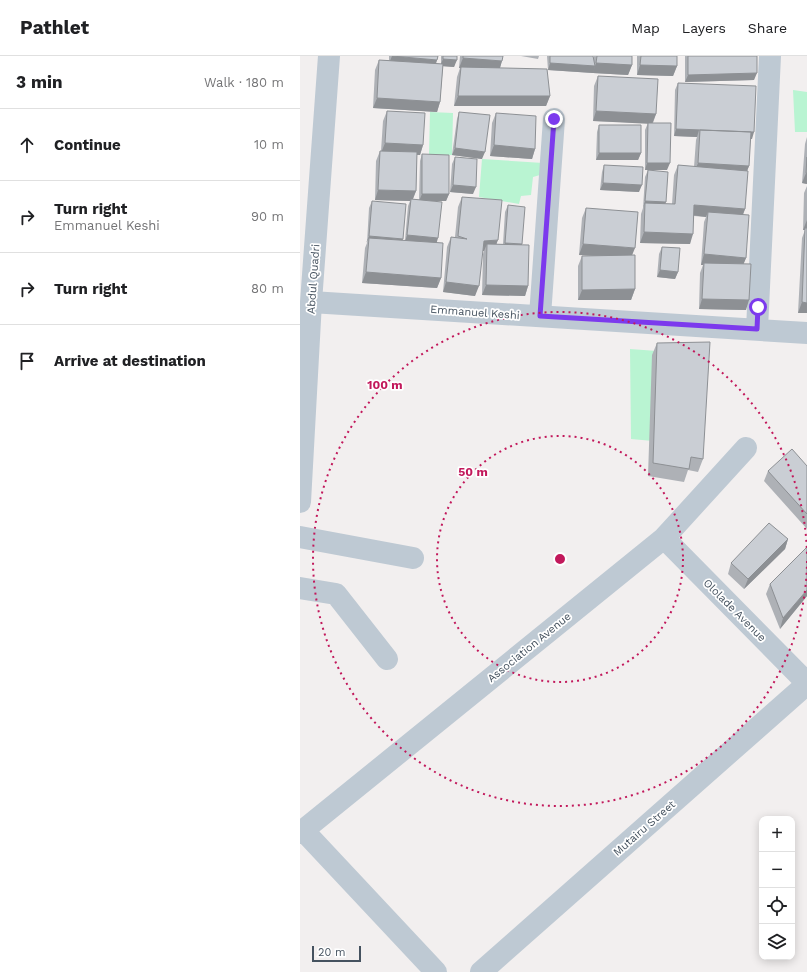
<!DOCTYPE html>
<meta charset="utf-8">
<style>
:root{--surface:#fff;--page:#f2f2f2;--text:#202124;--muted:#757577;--line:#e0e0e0}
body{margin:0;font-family:"Work Sans",sans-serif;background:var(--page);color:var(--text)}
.controls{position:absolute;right:12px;bottom:12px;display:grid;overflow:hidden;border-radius:8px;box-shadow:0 2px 10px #0003}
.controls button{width:36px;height:36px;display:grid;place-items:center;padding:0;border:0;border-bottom:1px solid var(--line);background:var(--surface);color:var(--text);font:20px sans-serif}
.scale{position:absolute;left:12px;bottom:10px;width:49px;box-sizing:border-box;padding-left:4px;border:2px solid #45525f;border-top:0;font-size:11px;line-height:14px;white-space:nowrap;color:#45525f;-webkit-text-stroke:3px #fff;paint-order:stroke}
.stop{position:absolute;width:12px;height:12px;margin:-9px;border:3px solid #7c3aed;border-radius:50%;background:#fff}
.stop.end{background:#7c3aed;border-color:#fff;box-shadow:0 1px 4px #0008}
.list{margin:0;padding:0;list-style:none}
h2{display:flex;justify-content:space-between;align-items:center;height:52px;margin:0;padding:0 16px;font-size:17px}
h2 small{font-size:13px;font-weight:400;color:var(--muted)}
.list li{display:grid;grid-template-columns:26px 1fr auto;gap:12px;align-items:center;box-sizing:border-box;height:72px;padding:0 16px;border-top:1px solid var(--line)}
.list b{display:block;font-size:15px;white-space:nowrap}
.list p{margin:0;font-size:13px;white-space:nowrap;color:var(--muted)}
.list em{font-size:13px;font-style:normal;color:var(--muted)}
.icon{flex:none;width:22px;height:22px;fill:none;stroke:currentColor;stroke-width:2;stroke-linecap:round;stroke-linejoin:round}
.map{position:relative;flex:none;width:507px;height:916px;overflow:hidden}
header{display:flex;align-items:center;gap:24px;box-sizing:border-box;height:56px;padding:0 20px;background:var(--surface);border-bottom:1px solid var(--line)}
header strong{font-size:19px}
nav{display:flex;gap:22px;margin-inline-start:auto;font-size:14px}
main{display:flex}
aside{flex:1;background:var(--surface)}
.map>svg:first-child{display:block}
</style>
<header>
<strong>Pathlet</strong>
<nav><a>Map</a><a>Layers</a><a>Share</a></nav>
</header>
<main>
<aside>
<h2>3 min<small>Walk · 180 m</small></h2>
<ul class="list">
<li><svg class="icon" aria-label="ahead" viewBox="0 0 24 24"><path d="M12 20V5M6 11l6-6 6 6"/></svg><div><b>Continue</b></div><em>10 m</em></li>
<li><svg class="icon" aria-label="right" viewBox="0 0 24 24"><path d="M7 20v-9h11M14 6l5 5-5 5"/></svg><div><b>Turn right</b><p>Emmanuel Keshi</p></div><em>90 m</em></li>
<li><svg class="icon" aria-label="right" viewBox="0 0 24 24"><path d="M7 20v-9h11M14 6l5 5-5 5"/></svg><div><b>Turn right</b></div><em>80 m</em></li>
<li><svg class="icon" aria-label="arrive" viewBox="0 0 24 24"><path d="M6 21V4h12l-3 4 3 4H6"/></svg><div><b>Arrive at destination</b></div></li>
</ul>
</aside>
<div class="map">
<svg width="507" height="916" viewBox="0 0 507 916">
<rect width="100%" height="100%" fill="#f2efef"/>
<path fill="#b9f4d2" d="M493,34L507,36V76H495Z
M130,56L153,57L152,99H129Z
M182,103L243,107L240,119L233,121L231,139L221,140L219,148L179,141Z
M330,293L357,295L353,385L331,383Z"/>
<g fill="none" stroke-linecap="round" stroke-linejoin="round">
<path stroke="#bec9d3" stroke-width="22" d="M11,246L507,277
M240,260L254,63
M457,273L470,0
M0,446L11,246L29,0
M0,481L113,502
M364,482L507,627
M0,532L36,538L87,603
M3,774L136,916
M0,777L364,482L446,392
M181,916L507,628"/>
</g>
<path fill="#aeb1b6" d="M89,0H138L136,7L141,8V0H157L154,11L143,10L140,46L137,56L73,52L75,14L79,4H89Z
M160,0H203L200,12L250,40L246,50H154L157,21L160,12H159Z
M221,0H239L238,3Z
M247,0H293L294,2V0H332V9L328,19L293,17L248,14Z
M337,0H377V10L373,20L337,19Z
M385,0H457L454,24L385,26Z
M298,20L356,58L353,67L367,114H345V74L348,67L293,65L294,30Z
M378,27L452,83H450L449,110L447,115L445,153L443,159L446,202L443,208L446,254L399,253L400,217L403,209H401L404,166L406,161L394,160L390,188L340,187L341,158L343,152L345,121L348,114L365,148H372L374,119L378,109L394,111L396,84L397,81L374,80L375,34Z
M87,55L123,89L120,99H117L116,135L113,143L119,144L120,105L122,98L149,138L146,145H129L137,187L141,222L137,232L62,227L65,192L67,187L69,152L72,145L103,183L102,184H105L108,150L110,145L75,144L76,105L80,95H81L83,65Z
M159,56L182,103L152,99L157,63Z
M196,57L235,93L232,103L190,100L192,67Z
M299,69L341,97L338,104H296L297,76Z
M507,81V128L502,127L505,88Z
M155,101L173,138L150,136L152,108Z
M304,109L339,136L300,134L302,116Z
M507,130V257H498L502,182L505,174H503L504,137Z
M162,141L197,188H203L205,156L208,149L222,188V189L228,230L225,240L182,239L183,198L184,195H183L175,240L143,236L147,191L151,181H155L158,151Z
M286,152L332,199L335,233L331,244H278V210L282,200L294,199H279L282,162Z
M362,191L378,216L375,223L357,221L359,198Z
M357,287L403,403L398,416L388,414L384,426L348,420L352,299Z
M507,410V473L464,425L468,415Z
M488,483L485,493L444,533L428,518L431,507Z
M507,491V540L480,573L466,538L470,528Z"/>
<path fill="#8d9094" d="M92,0L137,4L134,14L88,10Z
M163,2L202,5L199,15L159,12Z
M143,3L157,4L154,11L140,10Z
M250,7L295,10L293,17L248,14Z
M296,7L332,9L328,19L293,17Z
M340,9L377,10L373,20L337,19Z
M457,17L454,24L385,26L388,19Z
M158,40H250L246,50H154Z
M77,42L140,46L137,56L73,52Z
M296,55L356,58L352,68L293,65Z
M376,73L399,74L397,81L374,80Z
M400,74L454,76L452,83L399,81Z
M85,87L123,89L120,99L81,97Z
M194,89L235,93L232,103L190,100Z
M155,92L185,96L182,103L152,99Z
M299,97H341L338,104H296Z
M347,107H370L367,114H345Z
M398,107L449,110L445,120L394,117Z
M506,117H507V128L502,127Z
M303,127L342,129L339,136L300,134Z
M153,129L176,131L173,138L150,136Z
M78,134L116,135L112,145L111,143L110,145L75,144Z
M122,138H149L146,145H119Z
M345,145L366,146L363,153L345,147L343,152Z
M394,149L445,153L441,163L408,156L406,161L391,159Z
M507,164V174L505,172V174H503Z
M344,176L393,178L390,188L340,187Z
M107,179L138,182L136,189L105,186Z
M69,180L103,183L100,190L69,182L66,187Z
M198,184L194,194L187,188L184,195H180L184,185Z
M205,187L222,188L219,195L202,194Z
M283,188L335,192L331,202L279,199Z
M404,198L446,202L442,212L404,207L403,209H401Z
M360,214L378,216L375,223L357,221Z
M66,216L141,222L137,232L62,227Z
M146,226L179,230L175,240L143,236Z
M186,229L228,230L225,240L182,239Z
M335,233L331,244H278L282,234Z
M402,243L449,244L446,254L399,253Z
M502,246L507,247V257H498Z
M488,483L485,493L444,533L448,523Z
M507,534V540L480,573L483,562Z"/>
<path fill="#caced4" stroke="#8d9094" d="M92,0H138L137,4Z
M143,0H157V4L143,3Z
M163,0H203L202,5L163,2Z
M250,0H293L295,10L250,7Z
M297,0H332V9L296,7Z
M341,0H377V10L340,9Z
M388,0H457V17L388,19Z
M79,4L143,8L140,46L77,42Z
M161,11L247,13L250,40H158Z
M298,20L358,23L356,58L296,55Z
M378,27L456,30L454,76L376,73Z
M87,55L125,57L123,89L85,87Z
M159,56L190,59L185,96L155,92Z
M196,57L236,60L235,93L194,89Z
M348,67H371L370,107H347Z
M299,69H341V97H299Z
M400,74L451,76L449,110L398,107Z
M80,95L117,96L116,135L78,134Z
M122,98L149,99V138H122Z
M155,101L177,103L176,131L153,129Z
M507,101V117H506Z
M304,109L343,111L342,129L303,127Z
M378,109L448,115L445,153L394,149L393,178L344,176L345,147L375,148Z
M348,114L368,116L366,146L345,145Z
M162,141L202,144L198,184L184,185L179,230L146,226L151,181L167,183L158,180Z
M111,143L142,146L138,182L107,179Z
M72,145L106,148L103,183L69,180Z
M208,149L225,151L222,188L205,187Z
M286,152L338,156L335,192L283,188Z
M408,156L449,159L446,202L404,198Z
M505,172H507V247L502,246Z
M69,182L143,187L141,222L66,216Z
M187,188L229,189L228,230L186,229Z
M362,191L380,192L378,216L360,214Z
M335,199V233L282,234V200Z
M404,207L451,208L449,244L402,243Z
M410,286L403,403L391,401L389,413L353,407L357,287Z
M492,393L507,410V458L468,415Z
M469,467L488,483L448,523L431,507Z
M507,491V534L483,562L470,528Z"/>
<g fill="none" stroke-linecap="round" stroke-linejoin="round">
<path stroke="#7c3aed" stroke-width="5" d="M254,63L240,260L457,273L458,251"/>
</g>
<g fill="none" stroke="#c2185b" stroke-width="2" stroke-dasharray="2 4">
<circle cx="260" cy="503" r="123"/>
<path d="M507 505A247 247 0 1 1 507 501"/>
</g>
<g text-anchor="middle" stroke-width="3.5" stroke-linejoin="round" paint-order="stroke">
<g font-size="11" fill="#45525f" stroke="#fff">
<text transform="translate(13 223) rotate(-86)" y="4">Abdul Quadri</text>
<text transform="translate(175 256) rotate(4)" y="4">Emmanuel Keshi</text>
<text transform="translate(435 554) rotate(45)" y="4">Ololade Avenue</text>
<text transform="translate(229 591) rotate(-39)" y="4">Association Avenue</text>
<text transform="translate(344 772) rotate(-41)" y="4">Mutairu Street</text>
</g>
</g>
<circle cx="260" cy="503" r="6" fill="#c2185b" stroke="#fff" stroke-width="2"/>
<g font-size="12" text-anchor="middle" font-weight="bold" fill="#c2185b" stroke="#fff" stroke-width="3.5" stroke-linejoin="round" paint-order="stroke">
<text x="85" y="333">100 m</text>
<text x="173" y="420">50 m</text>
</g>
</svg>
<div class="controls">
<button>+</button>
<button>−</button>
<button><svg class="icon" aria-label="locate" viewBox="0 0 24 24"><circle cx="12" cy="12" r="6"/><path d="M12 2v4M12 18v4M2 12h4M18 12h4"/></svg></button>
<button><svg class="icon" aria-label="layers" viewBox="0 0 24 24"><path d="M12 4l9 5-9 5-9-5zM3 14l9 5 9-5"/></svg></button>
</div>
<div class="scale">20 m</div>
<div class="stop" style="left:458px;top:251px"></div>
<div class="stop end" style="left:254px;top:63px"></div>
</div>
</main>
